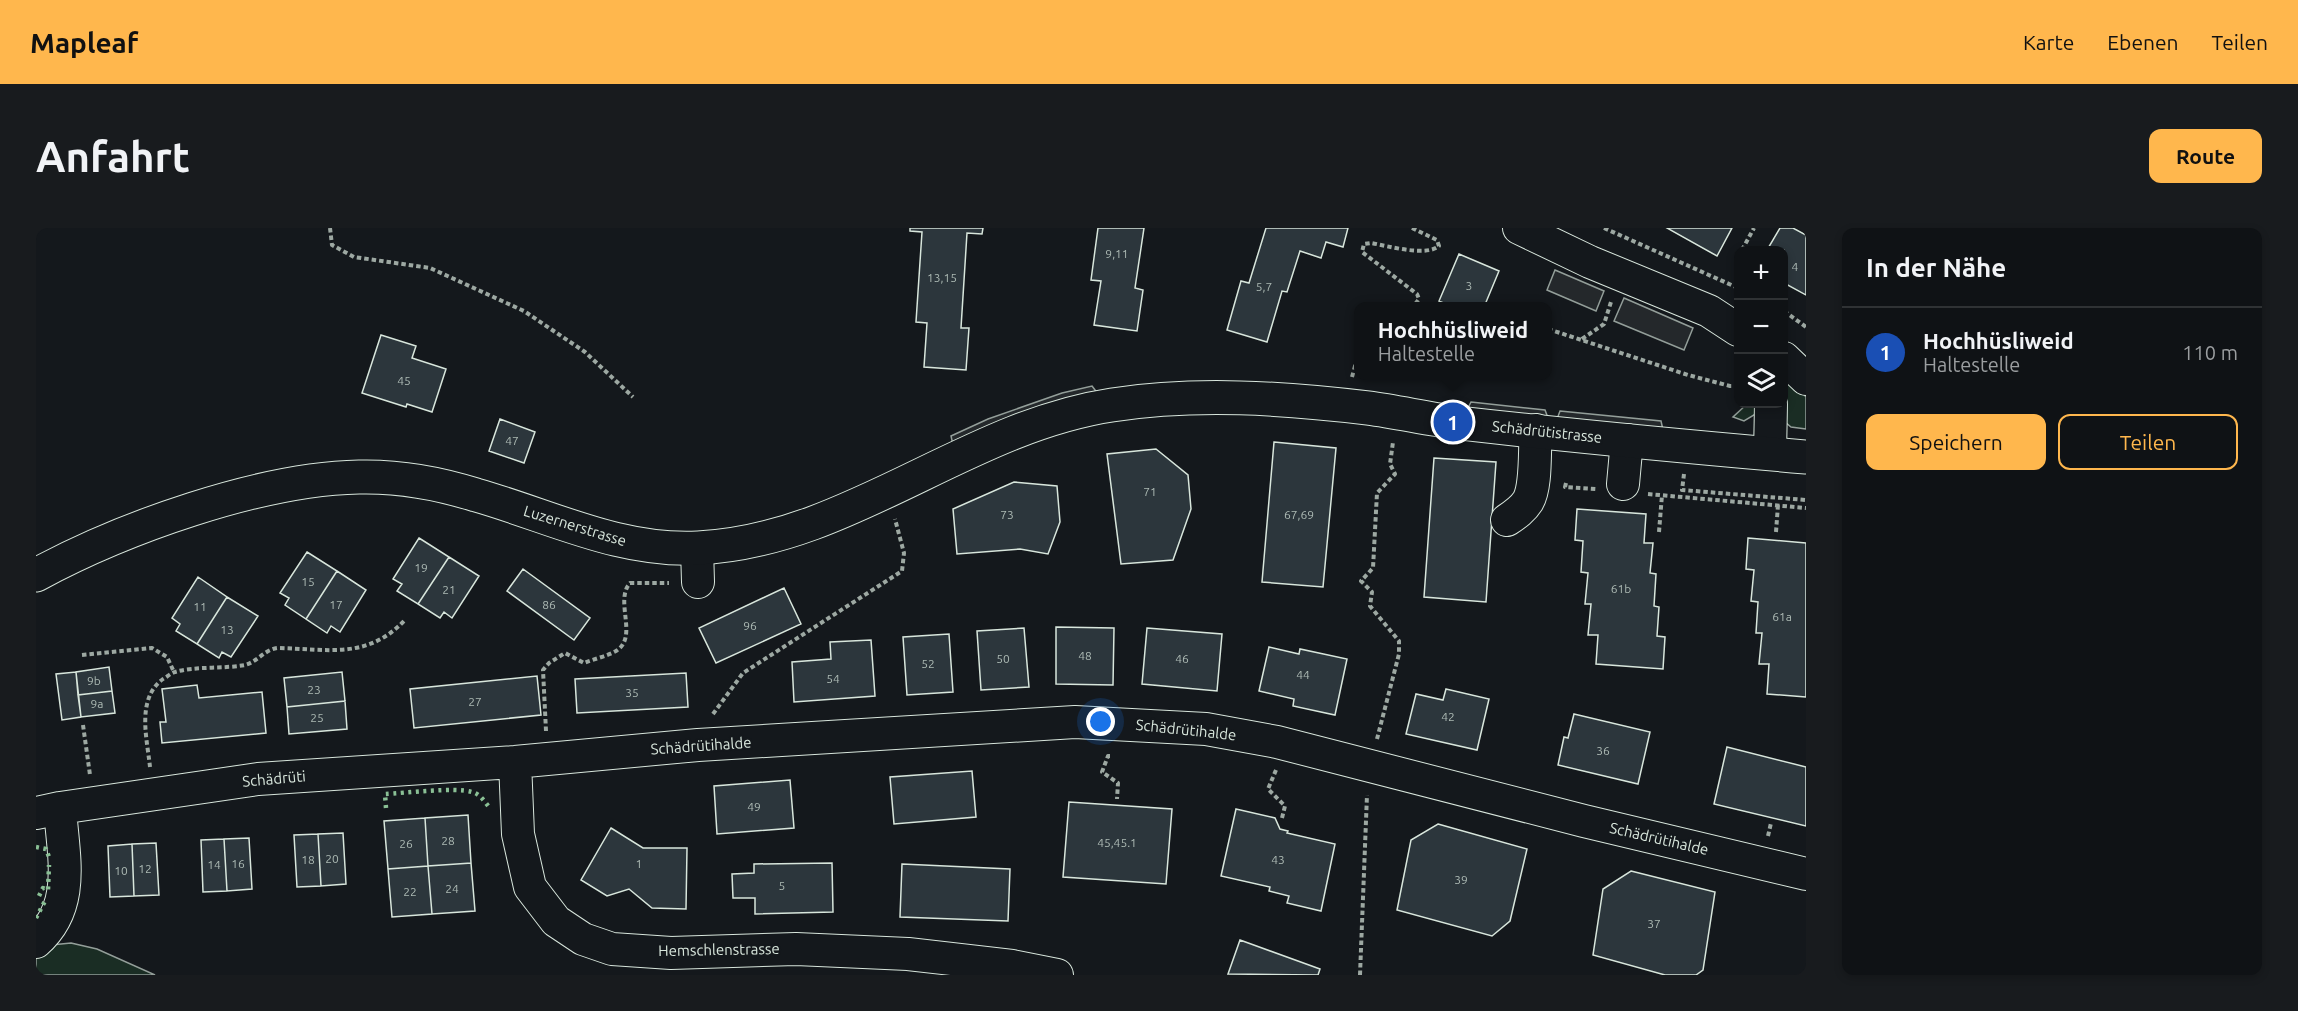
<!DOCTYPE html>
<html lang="de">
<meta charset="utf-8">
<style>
:root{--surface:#0f1215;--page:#181b1e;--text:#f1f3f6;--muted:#9b9ea0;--line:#2f3234;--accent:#ffb74d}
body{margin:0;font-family:Ubuntu,sans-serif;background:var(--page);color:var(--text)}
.controls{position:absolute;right:18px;top:18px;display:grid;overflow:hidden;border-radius:12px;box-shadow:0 3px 9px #0003}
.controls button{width:54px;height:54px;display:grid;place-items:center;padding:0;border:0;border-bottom:2px solid var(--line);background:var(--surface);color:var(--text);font:30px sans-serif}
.you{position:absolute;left:1065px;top:494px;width:21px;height:21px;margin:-15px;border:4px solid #fff;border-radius:50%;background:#1a73e8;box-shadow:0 0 0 9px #1a73e833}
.badge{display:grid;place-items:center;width:39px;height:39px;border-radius:50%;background:var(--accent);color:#fff;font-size:20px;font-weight:700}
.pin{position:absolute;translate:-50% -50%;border:3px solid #fff;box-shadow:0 2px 6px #0006}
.popup{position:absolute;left:1318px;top:74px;width:198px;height:78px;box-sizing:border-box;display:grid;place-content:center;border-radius:12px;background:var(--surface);filter:drop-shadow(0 2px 4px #0005);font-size:20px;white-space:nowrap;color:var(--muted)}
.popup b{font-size:22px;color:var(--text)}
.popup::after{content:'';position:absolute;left:50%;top:100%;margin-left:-12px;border:12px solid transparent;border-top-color:var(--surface)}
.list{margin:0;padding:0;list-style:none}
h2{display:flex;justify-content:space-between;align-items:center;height:78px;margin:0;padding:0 24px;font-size:26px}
h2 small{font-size:20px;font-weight:400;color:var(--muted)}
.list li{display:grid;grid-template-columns:39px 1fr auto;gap:18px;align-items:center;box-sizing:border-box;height:90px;padding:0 24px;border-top:2px solid var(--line)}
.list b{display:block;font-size:22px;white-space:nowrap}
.list p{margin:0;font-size:20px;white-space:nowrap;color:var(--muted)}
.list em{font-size:20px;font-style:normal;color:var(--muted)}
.actions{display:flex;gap:12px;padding:18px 24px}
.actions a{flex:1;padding:14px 0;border:2px solid var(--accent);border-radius:12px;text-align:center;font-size:21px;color:var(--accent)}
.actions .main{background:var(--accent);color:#111}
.icon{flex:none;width:33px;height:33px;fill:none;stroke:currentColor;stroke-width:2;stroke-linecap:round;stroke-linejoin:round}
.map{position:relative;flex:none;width:1770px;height:747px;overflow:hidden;border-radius:12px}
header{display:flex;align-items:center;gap:36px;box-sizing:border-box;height:84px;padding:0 30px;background:var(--accent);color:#111}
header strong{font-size:28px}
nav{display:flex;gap:33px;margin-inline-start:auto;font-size:21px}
.intro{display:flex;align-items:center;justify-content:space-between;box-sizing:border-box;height:144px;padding:0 36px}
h1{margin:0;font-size:42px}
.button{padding:15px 27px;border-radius:12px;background:var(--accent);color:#111;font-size:21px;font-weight:700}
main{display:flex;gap:36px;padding:0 36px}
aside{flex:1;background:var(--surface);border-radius:12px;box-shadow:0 3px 9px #0003}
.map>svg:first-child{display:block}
</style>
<header>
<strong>Mapleaf</strong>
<nav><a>Karte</a><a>Ebenen</a><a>Teilen</a></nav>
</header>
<div class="intro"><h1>Anfahrt</h1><a class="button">Route</a></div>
<main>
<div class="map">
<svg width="1770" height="747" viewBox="0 0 1770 747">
<rect width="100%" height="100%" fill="#14181c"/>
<path fill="#1a2d24" stroke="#939e99" stroke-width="1.5" d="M1748,141L1770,169V201L1755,199L1749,194Z
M1711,176H1724L1718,187L1708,193L1697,189Z
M35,715L61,721L119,747H0V727L15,717Z"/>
<path fill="#24282b" stroke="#939e99" stroke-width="1.5" d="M1519,42L1568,63L1560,83L1511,62Z
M1588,70L1657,100L1648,122L1578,93Z
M1056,158L1062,166L917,217L915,208L952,191L1026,165Z
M1435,174L1509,182L1512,190L1431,182Z
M1524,183L1625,193L1627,202L1521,191Z"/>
<path fill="#2c363c" stroke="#d8e6dc" stroke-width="1.5" d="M874,0H947L946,6L931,5L925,100H933L930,142L888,139L891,95L880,94L886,4L874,3Z
M1062,0H1108L1099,60L1107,62L1101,103L1058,97L1065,53L1055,52Z
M1230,0H1312L1307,19L1290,14L1285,30L1264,23L1251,64L1246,63L1231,114L1191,102L1205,53L1213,55Z
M1631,0H1696L1681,28Z
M1744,0H1757L1770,7V67L1748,55V22H1731Z
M1423,26L1463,43L1448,79H1411L1412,77L1403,73Z
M345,107L380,118L376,130L410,141L396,184L371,176L370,179L326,165Z
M464,191L499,204L488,235L453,223Z
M1238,214L1300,220L1287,359L1226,354Z
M1120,221L1152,247L1155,281L1137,332L1085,336L1071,226Z
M1398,230L1460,234L1450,374L1388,369Z
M978,254L1021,258L1024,294L1012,326L984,321L921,326L917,281Z
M1541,281L1610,286L1608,315H1617L1614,345L1620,346L1618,378L1623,379L1621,408L1629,409L1627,441L1560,436L1562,407H1552L1555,376H1549L1552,345L1545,344L1547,313L1539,312Z
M383,310L413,329L382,376L361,363L366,356L357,351Z
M1712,310L1770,315V469L1731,466L1733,436H1723L1726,405H1720L1722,374L1715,373L1718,342L1710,341Z
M271,324L301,343L270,391L249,377L253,370L244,365Z
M413,329L443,348L416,390L408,384L404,390L382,376Z
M487,341L554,390L538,412L471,363Z
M301,343L330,362L304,404L295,398L291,405L270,391Z
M162,349L191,369L161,416L140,403L144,396L136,390Z
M748,360L765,396L680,435L663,400Z
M191,369L222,388L195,429L186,424L183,430L161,416Z
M1020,399L1078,400L1077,457L1020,456Z
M988,400L993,459L945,462L941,403Z
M1111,400L1186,406L1181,463L1106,456Z
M913,406L917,464L871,467L867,409Z
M835,412L839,468L758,474L756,434L795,431L794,414Z
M1233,419L1263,426L1264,421L1311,431L1299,487L1257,478L1258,471L1223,463Z
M73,439L76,463L42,467L40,444Z
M40,444L45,489L26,492L20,446Z
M306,444L309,473L251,479L248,450Z
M650,445L652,479L541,485L539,451Z
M501,448L505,487L378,500L374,461Z
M161,457L163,470L226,464L230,505L126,515L124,494H130L126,461Z
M1410,461L1453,471L1441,522L1370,506L1380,466L1407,472Z
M76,463L79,485L45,489L42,467Z
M309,473L311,501L253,506L251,479Z
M1538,486L1614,504L1602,556L1522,537L1528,509L1532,510Z
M1691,519L1770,539V598L1678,576Z
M936,543L940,589L858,596L854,549Z
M754,552L758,600L681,606L678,558Z
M1033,574L1136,581L1130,656L1027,649Z
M1200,581L1239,590L1244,601L1252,603L1251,605L1299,616L1285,683L1251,675L1253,668L1233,663L1234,659L1185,648Z
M432,587L435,635L392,638L389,590Z
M389,590L392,638L352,641L348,593Z
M1402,596L1491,621L1474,693L1456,708L1361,682L1375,612Z
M575,600L607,620H651L650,681L616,680L593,661L571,668L545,652Z
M307,605L310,656L285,658L282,606Z
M282,606L285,658L261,659L258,607Z
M213,610L216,661L191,663L188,611Z
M188,611L191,663L167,664L165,612Z
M120,615L123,667L98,668L96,616Z
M96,616L98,668L74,669L72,618Z
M435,635L439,683L396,686L392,638Z
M796,635L797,684L719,686V670H697L696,646L718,645V636Z
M866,636L974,641L972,693L864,689Z
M392,638L396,686L356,689L352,641Z
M1595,643L1679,664L1667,742L1660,747H1629L1557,727L1567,661Z
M1204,712L1284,741L1282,747L1192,746Z"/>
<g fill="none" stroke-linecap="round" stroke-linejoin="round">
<g stroke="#d8e6dc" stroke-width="34">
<path id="minor" d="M1483,0L1554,34L1673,83L1702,102
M1748,130L1770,151
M1734,226L1735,176
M1587,256L1591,212
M1471,292C1480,286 1487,281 1492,273C1501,257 1498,221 1500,202
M661,320L662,354
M479,534L482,606L494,659L520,693L547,711L576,721L635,725L760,721L872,726L976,738L1021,747
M0,585L24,580L222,551L479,534L662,517L1039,494L1170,501L1241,514L1548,593L1770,646
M0,714C41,678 27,628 24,580"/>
</g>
<g stroke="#d8e6dc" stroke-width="35">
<path id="major" d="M0,347C87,300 223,251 323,249C362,248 402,255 440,267C514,288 583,324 662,320C812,313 929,199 1076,177C1160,164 1248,170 1332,180C1362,184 1392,191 1423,195C1538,208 1654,219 1770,229"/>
</g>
<path stroke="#9da8a2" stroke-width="4" stroke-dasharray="4.5 3" stroke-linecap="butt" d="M294,0L296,17L318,29L394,40L488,83L549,124L597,169
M1376,0L1401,12L1403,18C1390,29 1352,18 1335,15L1328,16L1326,24L1381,66L1383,71L1377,79
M1568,0L1702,60
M1706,22L1718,0
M1702,29L1700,34L1702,36
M1361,79L1362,76L1374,79
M1748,83L1770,99
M1512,101L1652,147L1694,158H1702
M1546,111L1568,96L1575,74
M1316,149L1319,138L1322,134
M1648,246L1646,262L1770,272
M1530,255L1529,259L1560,261
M1612,266L1770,280
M1623,304L1626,267
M1740,304L1742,277
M46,427L116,420L131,429L138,444
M677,486L707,445L866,343L868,325L859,291
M47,497L54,547
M510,503L507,442L513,435L529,425L548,435C558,431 571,428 580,423C603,409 578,373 594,355H633
M1341,511L1363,426V413L1334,378L1336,364L1325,353L1337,340L1341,265L1359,246L1354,236L1357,214
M1074,528H1072L1066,544L1082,555L1081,571
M114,539C111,510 100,471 127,451C131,449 135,445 139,444C159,438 188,441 209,437C221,434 228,422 241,420C292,421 331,432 369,392
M1240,542L1232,561L1249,578L1246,590
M1732,608L1735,595
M1324,747L1331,567"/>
<use href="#minor" stroke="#14181c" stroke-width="32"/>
<use href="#major" stroke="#14181c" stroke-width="33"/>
<path stroke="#8ac095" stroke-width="4.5" stroke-dasharray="3 4.5" stroke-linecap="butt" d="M350,580L349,566C369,565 419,559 436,564C444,566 448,573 453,579
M0,619L10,621L13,629
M3,668L7,660L12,662L13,637
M0,690L9,673"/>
</g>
<g text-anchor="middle" stroke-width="4.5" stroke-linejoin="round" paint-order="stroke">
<g font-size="12" fill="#adbab4">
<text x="1081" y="30">9,11</text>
<text x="1759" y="43">4</text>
<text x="906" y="54">13,15</text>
<text x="1433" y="62">3</text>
<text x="1228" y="63">5,7</text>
<text x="368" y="157">45</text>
<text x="476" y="217">47</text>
<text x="1114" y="268">71</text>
<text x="971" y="291">73</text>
<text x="1263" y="291">67,69</text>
<text x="385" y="344">19</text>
<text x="272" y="358">15</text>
<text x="1585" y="365">61b</text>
<text x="413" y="366">21</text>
<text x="300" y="381">17</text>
<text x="513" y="381">86</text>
<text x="164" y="383">11</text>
<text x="1746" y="393">61a</text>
<text x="714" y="402">96</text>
<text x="191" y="406">13</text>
<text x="1049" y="432">48</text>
<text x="967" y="435">50</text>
<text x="1146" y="435">46</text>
<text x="892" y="440">52</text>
<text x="1267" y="451">44</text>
<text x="797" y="455">54</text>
<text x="58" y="457">9b</text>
<text x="278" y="466">23</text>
<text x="596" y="469">35</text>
<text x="439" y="478">27</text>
<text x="61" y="480">9a</text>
<text x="1412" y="493">42</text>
<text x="281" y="494">25</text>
<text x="1567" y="527">36</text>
<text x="718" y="583">49</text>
<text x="412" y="617">28</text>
<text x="1081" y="619">45,45.1</text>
<text x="370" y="620">26</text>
<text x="296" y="635">20</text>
<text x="272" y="636">18</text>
<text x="1242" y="636">43</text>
<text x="202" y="640">16</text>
<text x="603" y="640">1</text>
<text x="178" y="641">14</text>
<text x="109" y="645">12</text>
<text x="85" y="647">10</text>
<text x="1425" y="656">39</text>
<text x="746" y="662">5</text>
<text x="416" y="665">24</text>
<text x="374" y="668">22</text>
<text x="1618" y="700">37</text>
</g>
<g font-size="15" fill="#d8e6dc" stroke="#14181c">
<text transform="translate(1511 204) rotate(6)" y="5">Schädrütistrasse</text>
<text transform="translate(539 298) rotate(17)" y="5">Luzernerstrasse</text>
<text transform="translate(1150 502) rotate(6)" y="5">Schädrütihalde</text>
<text transform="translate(665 518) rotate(-4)" y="5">Schädrütihalde</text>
<text transform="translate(238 551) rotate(-5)" y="5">Schädrüti</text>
<text transform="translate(1623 611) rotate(13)" y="5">Schädrütihalde</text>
<text transform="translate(683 722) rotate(-1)" y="5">Hemschlenstrasse</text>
</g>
</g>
</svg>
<div class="controls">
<button>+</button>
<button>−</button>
<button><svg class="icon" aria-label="layers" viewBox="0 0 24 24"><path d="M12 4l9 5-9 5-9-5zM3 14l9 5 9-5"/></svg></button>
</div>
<div class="you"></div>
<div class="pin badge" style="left:1417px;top:194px;background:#1a4fb4">1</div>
<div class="popup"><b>Hochhüsliweid</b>Haltestelle</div>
</div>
<aside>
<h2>In der Nähe<small></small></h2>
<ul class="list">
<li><span class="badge" style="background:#1a4fb4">1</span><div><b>Hochhüsliweid</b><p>Haltestelle</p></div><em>110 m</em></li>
</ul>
<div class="actions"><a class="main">Speichern</a><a>Teilen</a></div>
</aside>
</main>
